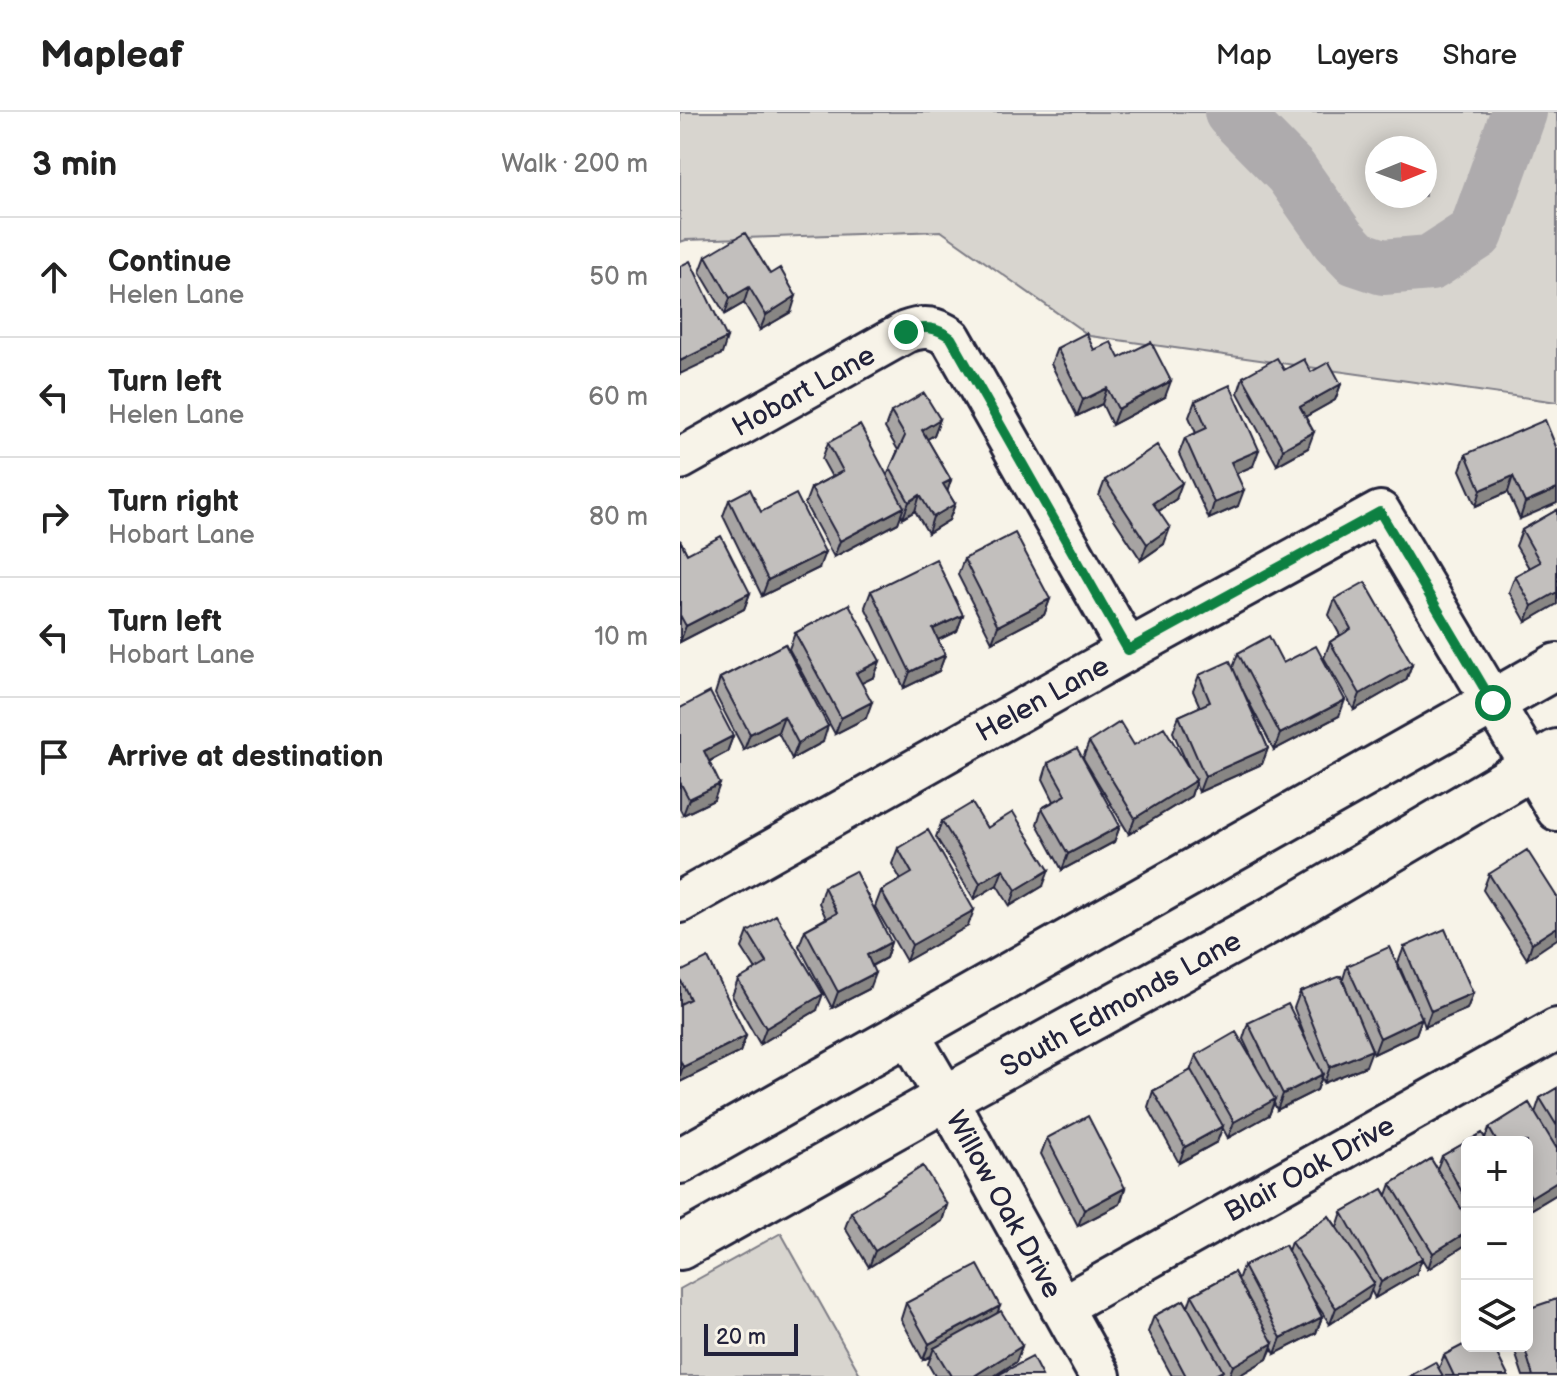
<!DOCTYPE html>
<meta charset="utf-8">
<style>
:root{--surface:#fff;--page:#f2f2f2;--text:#222;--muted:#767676;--line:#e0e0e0}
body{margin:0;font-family:"Balsamiq Sans",sans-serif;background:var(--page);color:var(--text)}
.controls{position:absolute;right:24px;bottom:24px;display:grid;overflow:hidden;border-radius:12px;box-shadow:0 4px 20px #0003}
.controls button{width:72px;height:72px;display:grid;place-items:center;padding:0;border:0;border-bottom:2px solid var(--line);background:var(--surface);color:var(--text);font:40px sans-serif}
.compass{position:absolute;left:685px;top:24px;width:72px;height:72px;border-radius:50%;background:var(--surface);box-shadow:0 4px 20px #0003;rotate:89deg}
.scale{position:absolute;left:24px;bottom:20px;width:94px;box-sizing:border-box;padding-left:8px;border:4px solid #22223b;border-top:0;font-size:22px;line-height:28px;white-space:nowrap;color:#22223b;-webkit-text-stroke:6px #f7f3e8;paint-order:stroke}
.stop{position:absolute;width:24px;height:24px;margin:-18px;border:6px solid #0b8043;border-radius:50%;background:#fff}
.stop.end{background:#0b8043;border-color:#fff;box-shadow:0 2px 8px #0008}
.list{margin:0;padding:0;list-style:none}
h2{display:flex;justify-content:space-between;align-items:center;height:104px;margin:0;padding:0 32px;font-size:34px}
h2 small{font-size:26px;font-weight:400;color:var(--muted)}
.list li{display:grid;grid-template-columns:52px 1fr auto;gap:24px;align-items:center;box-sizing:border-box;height:120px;padding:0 32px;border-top:2px solid var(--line)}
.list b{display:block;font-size:30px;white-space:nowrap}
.list p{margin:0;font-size:26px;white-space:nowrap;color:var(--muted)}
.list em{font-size:26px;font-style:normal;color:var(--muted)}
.icon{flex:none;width:44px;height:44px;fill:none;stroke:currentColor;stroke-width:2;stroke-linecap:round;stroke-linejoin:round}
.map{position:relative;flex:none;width:877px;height:1264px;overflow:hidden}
header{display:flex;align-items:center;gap:48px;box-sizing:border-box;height:112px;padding:0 40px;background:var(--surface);border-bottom:2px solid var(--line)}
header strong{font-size:38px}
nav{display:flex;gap:44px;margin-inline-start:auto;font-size:28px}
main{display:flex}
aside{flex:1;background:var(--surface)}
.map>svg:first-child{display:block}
</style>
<header>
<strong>Mapleaf</strong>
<nav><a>Map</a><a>Layers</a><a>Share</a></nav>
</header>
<main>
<aside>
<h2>3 min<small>Walk · 200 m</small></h2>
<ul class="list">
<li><svg class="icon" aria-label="ahead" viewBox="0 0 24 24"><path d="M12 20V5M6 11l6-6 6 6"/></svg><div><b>Continue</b><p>Helen Lane</p></div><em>50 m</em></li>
<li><svg class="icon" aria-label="left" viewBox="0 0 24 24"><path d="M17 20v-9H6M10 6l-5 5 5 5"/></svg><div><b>Turn left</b><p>Helen Lane</p></div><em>60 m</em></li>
<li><svg class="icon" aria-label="right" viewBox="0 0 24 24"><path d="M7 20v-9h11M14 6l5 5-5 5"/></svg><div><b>Turn right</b><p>Hobart Lane</p></div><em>80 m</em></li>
<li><svg class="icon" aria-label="left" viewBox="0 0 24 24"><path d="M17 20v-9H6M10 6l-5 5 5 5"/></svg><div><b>Turn left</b><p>Hobart Lane</p></div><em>10 m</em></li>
<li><svg class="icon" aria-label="arrive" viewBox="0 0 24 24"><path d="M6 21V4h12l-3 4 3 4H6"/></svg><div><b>Arrive at destination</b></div></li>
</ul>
</aside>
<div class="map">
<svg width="877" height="1264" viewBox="0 0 877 1264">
<rect width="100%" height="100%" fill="#f7f3e8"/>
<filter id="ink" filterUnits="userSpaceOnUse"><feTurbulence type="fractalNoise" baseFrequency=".0125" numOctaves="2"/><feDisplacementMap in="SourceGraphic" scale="16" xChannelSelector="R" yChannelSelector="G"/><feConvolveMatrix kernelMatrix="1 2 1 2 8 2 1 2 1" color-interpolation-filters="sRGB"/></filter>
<g filter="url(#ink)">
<path fill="#d8d5cf" stroke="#7d7c85" stroke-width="2" fill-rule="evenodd" d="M0,0H877V290L410,224L261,119L6,128L0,130ZM697,36H745V84H697Z
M101,1121L181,1264H0V1177Z"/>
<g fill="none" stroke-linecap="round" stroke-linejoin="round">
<path stroke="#aeabad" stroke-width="56" d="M552,0L611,60L658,127L676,146L703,155L750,151L796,121L839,0"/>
<g stroke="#22223b" stroke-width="46">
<path id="minor" d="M0,347L226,220C244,213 256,215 271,226L448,538
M0,790L448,538L700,400L877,698
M228,921L266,986L420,1264
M381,1195L877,917"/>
</g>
<g stroke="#22223b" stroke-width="50">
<path id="major" d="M0,1049L877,554
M0,1135L266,986L607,799L877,640"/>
</g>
<use href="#minor" stroke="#f7f3e8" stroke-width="40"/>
<use href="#major" stroke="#f7f3e8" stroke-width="44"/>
</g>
<path fill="#a7a4a3" stroke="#22223b" stroke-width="2" d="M26,144L111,200L80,218L64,191L45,202L20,160Z
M377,236L414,238L439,246L485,285L432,313L422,292L397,304L371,252Z
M604,258L631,260L661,272L655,288L625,305L628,336L597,353L558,281L563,265Z
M515,289L573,354L556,361L558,394L529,407L499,342L505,326L516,321L509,305Z
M211,300L260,307L254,323L247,327L271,368L267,379L275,392L269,408L248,421L235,399L223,406L221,402L218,411L154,445L125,392L131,376L152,365L142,347L148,331L207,364L218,338L205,316Z
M877,337L840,407L828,380L796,394L780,358L786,342Z
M425,368L496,387L479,399L484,432L461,448L419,384Z
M49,388L81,400L139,456L82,484L43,404Z
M877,398V492L846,510L829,480L835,464L849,456L836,434L842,418Z
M0,428L7,442L70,481L64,497L0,530Z
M284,447L370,487L364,503L312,530L278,463Z
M191,479L283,503L277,519L258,528L265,543L259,559L224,576L185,495Z
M655,487L732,552L726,568L674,598L644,546L650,530L660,523L649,503Z
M115,521L200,549L194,565L181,571L186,606L155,622L109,537Z
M105,532L143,630L112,647L98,620L64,638L35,582L40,566Z
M558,541L603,551L659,604L594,638L561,575L588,636L582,652L519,680L515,671L511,684L449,722L403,646L409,630L454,633L508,654L493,620L499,604L520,595L513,579L519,563L553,555Z
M0,596L53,624L47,640L29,650L34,688L3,703L0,697Z
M368,651L440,714L434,730L382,758L357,712L362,696L374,689L363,667Z
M262,709L307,716L363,774L330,794L317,773L294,787L256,725Z
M218,736L288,814L226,849L195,795L201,779L221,768L212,752Z
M809,762L877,785L847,847L803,778Z
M144,775L211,830L206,846L192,854L189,877L152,896L119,834L125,818L146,806L139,791Z
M68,820L137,898L80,932L52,884L58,868L76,858L62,836Z
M724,835L793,881L787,897L745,915L742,906L736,922L694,942L682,915L686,954L644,971L642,965L637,978L597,998L594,991L589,1003L548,1026L542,1015L537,1030L499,1051L468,995L473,979L510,959L516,943L576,954L563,927L568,911L630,938L614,896L620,880L663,867L667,854L735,891L718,851Z
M0,860L66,924L60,940L0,970Z
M877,976V1082L847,1100V1030H787V1132L748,1157L742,1147L736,1162L695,1186L691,1178L688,1187L650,1212L631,1184L642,1205L636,1221L595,1242L592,1236L587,1247L558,1264H543L542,1262L541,1264H492L468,1220L474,1204L504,1188L508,1195L512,1183L554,1160L558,1168L563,1154L605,1133L608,1139L611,1130L649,1104L657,1115L662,1100L703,1077L707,1083L711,1072L751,1047L757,1057L762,1044L802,1021L805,1026L809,1016L849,991L855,1001L860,986Z
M367,1026L445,1076L440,1092L398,1114L361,1042Z
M267,1093L262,1109L189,1155L165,1116L171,1100Z
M226,1191L320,1194L317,1201L342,1234L336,1250L314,1264H255L248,1252L251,1244L243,1248L221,1207Z
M833,1234H847L877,1264H843Z
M764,1243L828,1264H730L759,1256Z"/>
<path fill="#888684" stroke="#22223b" stroke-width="2" d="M69,175L64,191L45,202L50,186Z
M116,184L111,200L80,218L86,203Z
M47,226L42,242L0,262V249Z
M491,269L485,285L432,313L438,297Z
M661,272L655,288L614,311L620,295Z
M427,276L422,292L397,304L403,288Z
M260,307L254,323L236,334L242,318Z
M634,320L628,336L597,353L603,337Z
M579,338L573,354L546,366L551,350Z
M833,364L828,380L796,394L801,378Z
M271,368L266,384L263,372Z
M502,371L496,387L467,407L473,391Z
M877,377V391L840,407L845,391Z
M564,378L558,394L529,407L534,391Z
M240,383L235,399L223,406L229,390Z
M275,392L269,408L248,421L253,405Z
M224,395L218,411L154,445L160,429Z
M490,416L484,432L461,448L467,432Z
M145,440L139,456L82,484L88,468Z
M877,480V492L846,510L852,494Z
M70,481L64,497L0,530L6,514Z
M370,487L364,503L312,530L318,514Z
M283,503L277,519L247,533L253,517Z
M265,543L259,559L224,576L230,560Z
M200,549L194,565L170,577L176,561Z
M732,552L726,568L674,598L680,582Z
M665,588L659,604L594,638L600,622Z
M192,590L186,606L155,622L161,606Z
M104,604L98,620L64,638L70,622Z
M148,614L143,630L112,647L118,631Z
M53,624L47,640L18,655L24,639Z
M588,636L582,652L519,680L525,664Z
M516,668L511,684L449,722L455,706Z
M40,672L34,688L3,703L9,687Z
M440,714L434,730L382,758L388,742Z
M323,757L317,773L294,787L300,771Z
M369,758L363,774L330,794L336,778Z
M294,798L288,814L226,849L232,833Z
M877,815V827L847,847L852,831Z
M211,830L206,846L181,859L187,843Z
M195,861L189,877L152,896L158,880Z
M793,881L787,897L745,915L751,899Z
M143,882L137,898L80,932L86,916Z
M742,906L736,922L694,942L700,926Z
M66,924L60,940L0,970V964L3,955Z
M692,938L686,954L644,971L650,955Z
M643,962L637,978L597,998L603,982Z
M595,987L589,1003L548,1026L554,1010Z
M543,1014L537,1030L499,1051L505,1035Z
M877,1069V1082L847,1100L851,1085Z
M445,1076L440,1092L398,1114L404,1098Z
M267,1093L262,1109L189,1155L195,1139Z
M787,1120V1132L748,1157L753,1141Z
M742,1146L736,1162L695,1186L701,1170Z
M694,1171L688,1187L650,1212L656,1196Z
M320,1194L314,1210L254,1236L251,1244L243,1248L249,1232Z
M642,1205L636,1221L595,1242L601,1226Z
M593,1231L587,1247L558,1264H549L553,1254Z
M342,1234L336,1250L314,1264H294Z"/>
<path fill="#c2bfbd" stroke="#22223b" stroke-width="2" d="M65,121L90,162L100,156L116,184L86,203L69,175L50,186L26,144Z
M10,149L47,226L0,249V154Z
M406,221L414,238L431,230L439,246L471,230L491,269L438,297L427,276L403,288L377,236Z
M597,246L604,258L624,247L631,260L649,250L661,272L620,295L634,320L603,337L563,265Z
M550,273L579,338L551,350L564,378L534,391L505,326L527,316L515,289Z
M244,281L260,307L242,318L271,368L263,372L275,392L253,405L240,383L229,390L210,356L225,324L211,300Z
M865,308L877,337V377L845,391L833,364L801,378L786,342Z
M180,313L224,395L160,429L131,376L163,359L148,331Z
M477,333L502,371L473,391L490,416L467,432L425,368Z
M70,377L81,400L116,382L145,440L88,468L49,388Z
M877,398V480L852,494L835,464L860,450L842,418Z
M335,421L370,487L318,514L284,447Z
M41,424L70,481L6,514L0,503V428L7,442Z
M256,447L283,503L253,517L265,543L230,560L191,479Z
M685,470L732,552L680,582L650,530L671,517L655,487Z
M169,492L200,549L176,561L192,590L161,606L115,521Z
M589,524L603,551L636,534L665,588L600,622L558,541Z
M105,532L148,614L118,631L104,604L70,622L40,566Z
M550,549L588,636L525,664L499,604L530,590L519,563Z
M30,580L53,624L24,639L40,672L9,687L0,670V596Z
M440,610L454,633L484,615L516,668L455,706L409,630Z
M397,636L440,714L388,742L362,696L386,683L368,651Z
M292,691L307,716L333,700L369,758L336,778L323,757L300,771L262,709Z
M248,718L294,798L232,833L201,779L232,761L218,736Z
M847,738L877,785V815L852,831L809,762Z
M175,759L211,830L187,843L195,861L158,880L125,818L157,801L144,775Z
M96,803L143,882L86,916L58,868L87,851L68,820Z
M765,817L793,881L751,899L724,835Z
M709,835L742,906L700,926L667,854Z
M28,846L66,924L3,955L0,948V892L10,887L0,867V860Z
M661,864L692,938L650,955L620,880Z
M608,892L643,962L603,982L568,911Z
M556,920L595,987L554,1010L516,943Z
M511,958L543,1014L505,1035L473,979Z
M877,976V1014L860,986Z
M849,991L877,1037V1069L851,1085L847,1078V1030H817L809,1016Z
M408,1004L445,1076L404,1098L367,1026Z
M802,1021L807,1030H787V1089L762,1044Z
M751,1047L787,1106V1120L753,1141L711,1072Z
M243,1054L267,1093L195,1139L171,1100Z
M703,1077L742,1146L701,1170L662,1100Z
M649,1104L694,1171L656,1196L611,1130Z
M605,1133L642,1205L601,1226L563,1154Z
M298,1153L320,1194L249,1232L226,1191Z
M554,1160L593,1231L553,1254L512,1183Z
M877,1187V1264H853L844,1234H847V1197Z
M504,1188L543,1259L533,1264H506L474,1204Z
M321,1199L342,1234L294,1264H271L254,1236Z
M787,1231V1234H813L828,1264H774L764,1243Z
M352,1245L362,1264H316Z
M755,1250L763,1264H730Z"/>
</g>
<g fill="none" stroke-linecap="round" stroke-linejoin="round" filter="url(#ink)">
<path stroke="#0b8043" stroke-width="10" d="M226,220C244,213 256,215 271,226L448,538L700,400L813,591"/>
</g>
<g text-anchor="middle" stroke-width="8" stroke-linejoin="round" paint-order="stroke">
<g font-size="28" fill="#22223b" stroke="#f7f3e8">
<text transform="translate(123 278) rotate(-29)" y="10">Hobart Lane</text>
<text transform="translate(362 586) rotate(-29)" y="10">Helen Lane</text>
<text transform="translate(440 891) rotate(-29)" y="10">South Edmonds Lane</text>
<text transform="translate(629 1056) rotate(-29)" y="10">Blair Oak Drive</text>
<text transform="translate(325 1092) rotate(61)" y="10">Willow Oak Drive</text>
</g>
</g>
</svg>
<div class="controls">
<button>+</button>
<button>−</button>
<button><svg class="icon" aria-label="layers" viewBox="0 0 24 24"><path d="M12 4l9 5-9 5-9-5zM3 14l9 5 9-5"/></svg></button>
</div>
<svg class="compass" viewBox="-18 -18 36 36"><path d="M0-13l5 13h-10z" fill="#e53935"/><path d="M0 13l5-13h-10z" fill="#767676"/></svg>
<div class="scale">20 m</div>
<div class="stop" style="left:813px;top:591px"></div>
<div class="stop end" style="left:226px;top:220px"></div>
</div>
</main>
